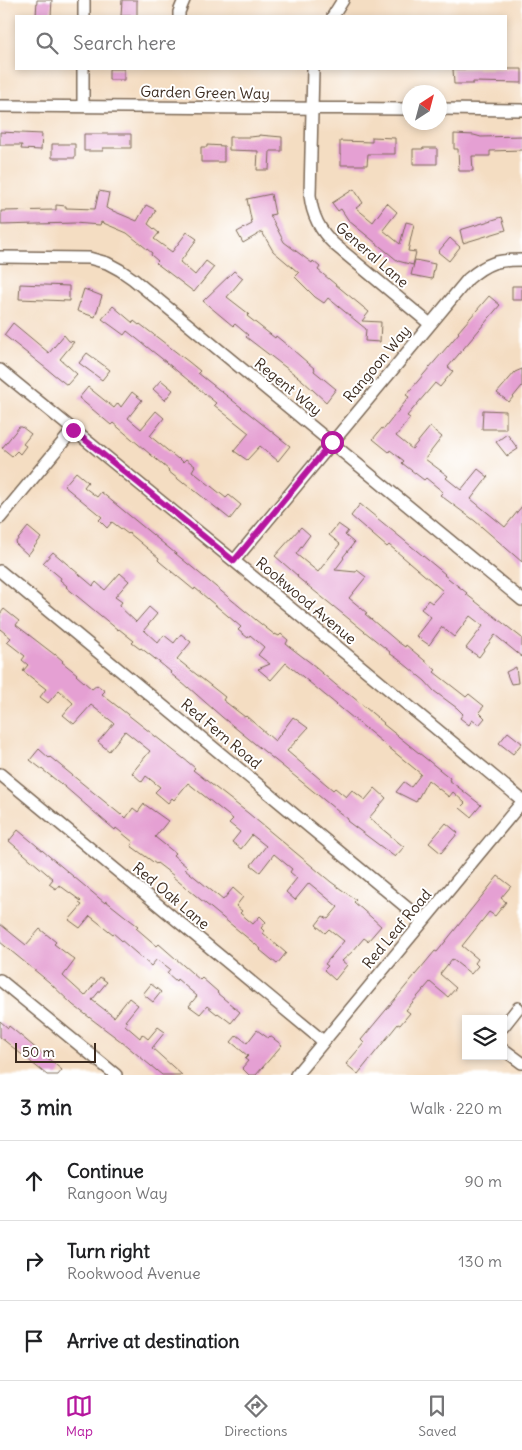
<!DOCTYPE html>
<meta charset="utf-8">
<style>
:root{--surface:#fff;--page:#f6f6f6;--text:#202124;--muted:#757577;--line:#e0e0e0;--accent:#b5179e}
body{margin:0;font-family:Delius,sans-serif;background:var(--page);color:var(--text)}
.controls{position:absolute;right:15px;bottom:15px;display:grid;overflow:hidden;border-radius:0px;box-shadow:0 2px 8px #0003}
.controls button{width:45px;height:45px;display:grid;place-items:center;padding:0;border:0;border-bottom:1px solid var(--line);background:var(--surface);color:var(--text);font:25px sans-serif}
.compass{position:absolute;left:402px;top:85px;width:45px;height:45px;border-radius:50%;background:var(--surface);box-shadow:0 2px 8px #0003;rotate:36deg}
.scale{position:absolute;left:15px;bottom:12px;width:81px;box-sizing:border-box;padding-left:5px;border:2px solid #3b2a1e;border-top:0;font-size:14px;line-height:18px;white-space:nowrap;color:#3b2a1e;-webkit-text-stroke:4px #fff;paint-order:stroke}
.stop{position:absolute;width:15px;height:15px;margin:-11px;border:4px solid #b5179e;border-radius:50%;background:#fff}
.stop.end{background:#b5179e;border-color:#fff;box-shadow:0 1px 5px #0008}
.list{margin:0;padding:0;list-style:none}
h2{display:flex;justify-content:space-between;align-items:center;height:65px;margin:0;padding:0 20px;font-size:21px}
h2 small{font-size:16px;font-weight:400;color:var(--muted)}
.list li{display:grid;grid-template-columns:32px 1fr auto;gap:15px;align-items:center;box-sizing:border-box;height:80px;padding:0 20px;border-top:1px solid var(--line)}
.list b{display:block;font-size:19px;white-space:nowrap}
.list p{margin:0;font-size:16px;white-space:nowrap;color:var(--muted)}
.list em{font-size:16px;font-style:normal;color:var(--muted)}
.icon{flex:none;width:28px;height:28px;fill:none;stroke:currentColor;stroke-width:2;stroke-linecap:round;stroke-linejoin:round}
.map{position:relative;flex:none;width:522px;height:1075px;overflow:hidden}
.search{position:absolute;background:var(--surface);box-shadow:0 2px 8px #0003;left:15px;right:15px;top:15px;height:55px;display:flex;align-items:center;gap:12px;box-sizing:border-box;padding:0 18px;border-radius:0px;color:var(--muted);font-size:19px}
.sheet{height:305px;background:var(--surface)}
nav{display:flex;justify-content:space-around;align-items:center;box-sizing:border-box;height:70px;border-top:1px solid var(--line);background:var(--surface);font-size:14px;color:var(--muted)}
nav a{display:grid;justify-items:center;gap:2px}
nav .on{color:var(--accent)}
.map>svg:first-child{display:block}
</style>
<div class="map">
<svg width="522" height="1075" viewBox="0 0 522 1075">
<rect width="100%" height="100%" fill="#fff"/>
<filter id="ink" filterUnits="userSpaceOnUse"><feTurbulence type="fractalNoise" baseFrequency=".02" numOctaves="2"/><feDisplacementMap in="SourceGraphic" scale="10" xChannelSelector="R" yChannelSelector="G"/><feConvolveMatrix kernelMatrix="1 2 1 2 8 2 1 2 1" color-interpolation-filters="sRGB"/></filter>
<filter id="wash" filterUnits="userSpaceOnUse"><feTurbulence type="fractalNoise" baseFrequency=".0096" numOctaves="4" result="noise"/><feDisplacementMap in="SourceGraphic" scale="20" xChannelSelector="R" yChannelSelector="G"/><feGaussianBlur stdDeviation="1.12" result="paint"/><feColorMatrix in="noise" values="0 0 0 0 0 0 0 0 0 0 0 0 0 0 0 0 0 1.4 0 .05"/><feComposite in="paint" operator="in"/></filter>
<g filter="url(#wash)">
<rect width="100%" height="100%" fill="#f4ddc2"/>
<g id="blocks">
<path fill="#e5a0d3" d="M37,0H52L51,16H36Z
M122,0H137V16H121Z
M109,69H124V80H109Z
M453,69H522V83L473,82V84H454Z
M0,132L42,134L41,150L21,149L22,145H0Z
M84,134H131V148H103V151H84Z
M454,134L474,135L481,137L522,136V150L490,151V156H472L473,171H459L458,149H454Z
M259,135L282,137V151H270L269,170H257L258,151L229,150V137H250L259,136Z
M372,137L395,138V154H368L367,165H341V155H340V141L372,142Z
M52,144H75V158H52Z
M207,145L224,146V162H201V147H207Z
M423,148H437V164H413V149H423Z
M354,189L363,203L356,208L373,222L387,203L397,212L383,230L400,244L406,222L414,224L408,251L416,252L413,265L398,261L349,221L341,209L338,211L332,203Z
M99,191L109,193L106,208L137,221L146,205L156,210L148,224L159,233L154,239L172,252L187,232L197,239L180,262L195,275L206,261L214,267L194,292L156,263L158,261L151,255L152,253L127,233L101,222L100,225L74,223L1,225V211L56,210V205L66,206V208L95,209Z
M271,194L275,214L270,215L284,242L312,263L313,261L320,267L318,270L369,312L362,321L381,322L380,342L365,341L366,329L328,298L324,303L315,297L295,277L299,273L273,251L262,232L243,243L237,232L252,224L247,199Z
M502,217L506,230L463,243L460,230Z
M450,238L460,247L449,261L438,252Z
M415,260L435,264L432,279L411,275Z
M234,271L243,278L227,297L249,314L247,316L266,331L275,338L276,336L293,350L315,369L314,371L336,389L326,402L302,380L246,337L248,335L235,324L233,326L203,301Z
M20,284L69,286V301L19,299Z
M512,286H522V300H512Z
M84,289L102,296L95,317L77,311Z
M489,296L500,305L448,367L453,371L440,387L435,383L407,416L410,418L396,436L412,449L430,427L442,437L425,459L448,476L446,478L461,490L478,469L488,477L471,499L505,527L522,506V562L475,521L440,495L443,492L426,478L424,480L407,467L402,463L404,461L390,450L389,452L373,439L382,428L384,429L409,397L406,395L459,333L458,332Z
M113,306L133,323L134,321L139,325L140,324L189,362L200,371L198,373L290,446L278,461L260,446L247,460L234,451L249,433L214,405L216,403L166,362L127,331L124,335L102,319Z
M13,323L49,353L64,335L69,341L74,342L60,359L77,374L67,385L4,335Z
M87,353L110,370L102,380L79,363Z
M522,369V386L509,402L497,393L515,372Z
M161,380L173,390L165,400L153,389Z
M88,387L114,408L118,403L121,407L132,392L142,400L128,418L141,429L156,411L164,418L150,436L178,459L179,458L183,462L186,459L195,466L192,471L226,498L229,495L241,505L230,519L184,482L183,483L168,471L169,470L113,423L111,425L79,398Z
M483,410L506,411V429H482Z
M19,427H22L31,434L23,444L26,446L20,454L17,451L12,456L2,448Z
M507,434L518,449L507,456L496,442Z
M76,472L88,482L84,487L97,497L101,492L256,620L275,635V634L279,636L281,634L288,640L286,644L316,667V668L342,690H343L348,693L384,723L383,724L450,778L449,780L481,805L471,817L460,808L465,803L453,792L449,797L428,780L416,802L396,792L404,782L411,787L421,774L286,663L271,680L258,669L270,664L258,655L264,647L250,635L248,638L238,630L241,627L195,588L194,590L160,562L158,560L159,558L129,533L128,534L112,522L107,528L99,520L102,517L64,486Z
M360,504L445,574L444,575L467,593L466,594L522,638V657L495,635L479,657L466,648L483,626L470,616L454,637L442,627L429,645L416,636L431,617L421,609L428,600L432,603L443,591L389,545L387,547L351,516Z
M338,524L348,531L345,535L354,543L343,557L344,558L335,570L356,572L357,570L366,577L349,598L367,613L365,614L398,642L405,647L406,645L436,670L434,672L466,697L469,694L484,706L479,712L485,718L479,725L472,720L469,725L460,718L463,714L457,708L434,691L425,681L398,659L389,653L390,652L297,577L298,576L275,556L301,527L310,535L296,554L318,572L340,544L329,535Z
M28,527L41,538L28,555L15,543Z
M53,552L93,586L96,582L105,590L120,573L129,581L115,597L122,602L119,606L136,622L149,607L157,614L144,630L158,643L164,635L174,643L181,634L191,642L177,659L225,697L223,700L245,717L246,716L275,741L293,717L308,728L287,751L333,790L335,788L346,797L352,790L365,800L375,788L386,798L369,818L404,847L395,857L347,821L348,819L340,813L222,717L188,687V688L170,673L171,672L159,662L141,648L140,649L132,643L134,641L119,629L118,630L66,587L67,586L60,580L61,578L43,563Z
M4,609L19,621L16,625L55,655V654L63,661L62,662L77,674L76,675L92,689L97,685L105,691L102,694L108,699L188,762L195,768L193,770L248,813L331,882L356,900L354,902L381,926L368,941L364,938L353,951L342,961L347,965L335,980L324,970L328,966L325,964L344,941L329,929L325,933L316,925L323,916L328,919L338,907L309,883L295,900L286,892L297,878L290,872L292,869L274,854L260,872L251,865L266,846L252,835L241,849L232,842L240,832L229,823L233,819L188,783L174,800L172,798L168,803L155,792L160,787L146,776L142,782L132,773L150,751L125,731L109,751L98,742L114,723L91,705L74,724L63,715L73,703L59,690L48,703L40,697L46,689L23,671L28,665L22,660L25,656L7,642L11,638L0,629V614Z
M516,667L518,683L511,684L506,672Z
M508,732L522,743L513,754L499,743Z
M39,749L49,758L50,757L121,815L122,814L126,818L133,808L138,812L144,804L168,821L155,837L175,853L173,855L187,867L185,869L223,900L233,888L243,897L236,906L242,911L240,913L253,924L260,916L266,922L261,928L264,931L263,933L286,953L277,964L260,950L261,949L173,877L174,876L157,863L156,864L131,846L133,842L116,828L115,830L65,787L30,760Z
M446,823L458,833L441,853L429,843Z
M18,830L105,903L106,901L130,920L138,926L136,928L157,946L159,944L200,980L202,978L218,992L217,993L240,1012L231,1023L218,1013L217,1014L207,1006L200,1014L189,1006L197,996L177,979L176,981L167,973L170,969L157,959L151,966L113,933V934L90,916L80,928L69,920L82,905L79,903L81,901L59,885L56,889L49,884L53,879L9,841Z
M498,876L511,886L501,898L506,902L495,916L489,912L462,946L478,959L475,963L478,966L471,974L452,959L440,974L456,988L448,997L430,982L406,1010L410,1013L400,1025L398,1024L358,1074L346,1064L364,1043L361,1040L435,951L437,952Z
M0,924L26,945L40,929L56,942L54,944L75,960L63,976L85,996L100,977L107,982L92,1000L114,1017L129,998L138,1005L125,1021L127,1022L125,1025L140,1038L142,1034L148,1039L158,1027L165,1032L152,1048L182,1075H162L122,1042L73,1005L49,982L0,942Z
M151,984L161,992L153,1002L143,994Z
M0,1021L8,1028L9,1026L62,1070L58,1075H47L0,1037Z
M257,1030L268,1038L270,1036L282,1045L256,1075H249L242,1068L248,1061L245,1059L248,1056L231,1042L237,1035L247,1043Z"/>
</g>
</g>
<g filter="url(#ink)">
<use href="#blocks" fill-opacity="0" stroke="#7c6957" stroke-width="1"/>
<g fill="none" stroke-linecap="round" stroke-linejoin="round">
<g stroke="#7c6957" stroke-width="14">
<path id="minor" d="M84,16V0
M179,16V12L184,0
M333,16L343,0
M313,69L310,195C312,216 320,231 335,245L430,324
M0,106L410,109
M83,106V69
M440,109L522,110
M0,257L89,258L107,263L120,270L133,279L522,600
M0,370L234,561L522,800
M0,518L73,430
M234,561L468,279C488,262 497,260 522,260
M0,571L423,921
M0,774L323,1041
M0,980L116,1075
M503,1027L518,1008
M503,1049L522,1063
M296,1075L522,802"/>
</g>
<use href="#minor" stroke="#fff" stroke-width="11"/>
</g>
</g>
<g fill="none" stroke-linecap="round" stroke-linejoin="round" filter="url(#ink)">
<path stroke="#b5179e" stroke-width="6" d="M73,430L234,561L332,442"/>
</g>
<g text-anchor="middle" stroke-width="4" stroke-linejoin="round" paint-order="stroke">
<g font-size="15" fill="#3b2a1e" stroke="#fff">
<text transform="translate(205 93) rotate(1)" y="5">Garden Green Way</text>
<text transform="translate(372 255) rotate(41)" y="5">General Lane</text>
<text transform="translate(377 364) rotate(-50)" y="5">Rangoon Way</text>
<text transform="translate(288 387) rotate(39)" y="5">Regent Way</text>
<text transform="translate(306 601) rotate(40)" y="5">Rookwood Avenue</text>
<text transform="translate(221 734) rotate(40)" y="5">Red Fern Road</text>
<text transform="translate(171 896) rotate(40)" y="5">Red Oak Lane</text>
<text transform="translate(397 929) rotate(-50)" y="5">Red Leaf Road</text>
</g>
</g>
</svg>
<div class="controls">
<button><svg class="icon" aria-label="layers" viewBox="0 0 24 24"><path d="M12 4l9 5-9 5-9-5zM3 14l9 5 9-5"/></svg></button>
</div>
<svg class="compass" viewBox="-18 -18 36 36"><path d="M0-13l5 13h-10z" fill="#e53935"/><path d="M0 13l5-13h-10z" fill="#757577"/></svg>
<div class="scale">50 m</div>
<div class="stop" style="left:332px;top:442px"></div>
<div class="stop end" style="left:73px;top:430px"></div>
<div class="search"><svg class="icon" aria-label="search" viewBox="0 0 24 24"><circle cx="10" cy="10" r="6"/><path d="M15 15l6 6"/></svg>Search here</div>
</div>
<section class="sheet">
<h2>3 min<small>Walk · 220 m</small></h2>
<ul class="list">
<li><svg class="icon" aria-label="ahead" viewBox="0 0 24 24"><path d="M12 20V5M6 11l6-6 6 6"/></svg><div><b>Continue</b><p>Rangoon Way</p></div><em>90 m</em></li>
<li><svg class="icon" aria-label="right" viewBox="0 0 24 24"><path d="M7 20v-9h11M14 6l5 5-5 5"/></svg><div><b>Turn right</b><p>Rookwood Avenue</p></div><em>130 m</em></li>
<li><svg class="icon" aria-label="arrive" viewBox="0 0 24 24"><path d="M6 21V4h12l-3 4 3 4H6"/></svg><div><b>Arrive at destination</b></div></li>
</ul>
</section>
<nav>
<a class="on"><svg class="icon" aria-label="map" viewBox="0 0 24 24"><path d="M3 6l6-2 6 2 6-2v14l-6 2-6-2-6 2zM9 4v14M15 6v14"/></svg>Map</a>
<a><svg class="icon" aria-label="directions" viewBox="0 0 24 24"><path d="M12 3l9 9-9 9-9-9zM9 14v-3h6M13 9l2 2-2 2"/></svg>Directions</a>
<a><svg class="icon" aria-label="saved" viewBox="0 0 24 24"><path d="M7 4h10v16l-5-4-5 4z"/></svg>Saved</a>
</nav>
